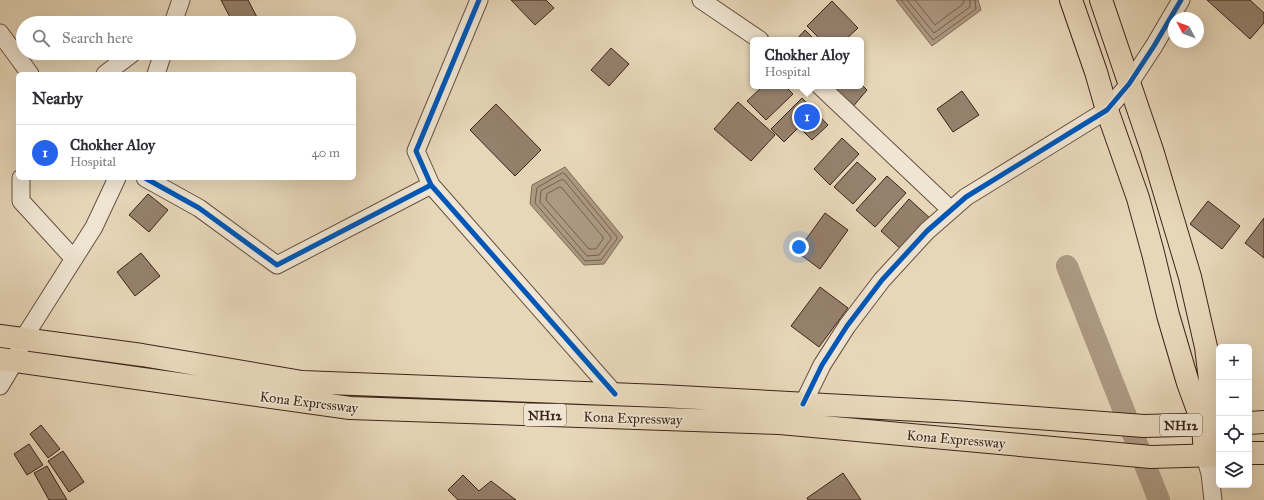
<!DOCTYPE html>
<meta charset="utf-8">
<style>
:root{--surface:#fff;--page:#f2f2f3;--text:#2b2b33;--muted:#7c7c81;--line:#e1e1e2;--accent:#2563eb}
body{margin:0;font-family:"IM FELL Great Primer",serif;background:var(--page);color:var(--text)}
.controls{position:absolute;right:12px;bottom:12px;display:grid;overflow:hidden;border-radius:6px;box-shadow:0 4px 16px #0002}
.controls button{width:36px;height:36px;display:grid;place-items:center;padding:0;border:0;border-bottom:1px solid var(--line);background:var(--surface);color:var(--text);font:20px sans-serif}
.compass{position:absolute;left:1168px;top:12px;width:36px;height:36px;border-radius:50%;background:var(--surface);box-shadow:0 4px 16px #0002;rotate:311deg}
.you{position:absolute;left:799px;top:247px;width:14px;height:14px;margin:-10px;border:3px solid #fff;border-radius:50%;background:#1a73e8;box-shadow:0 0 0 6px #1a73e833}
.badge{display:grid;place-items:center;width:26px;height:26px;border-radius:50%;background:var(--accent);color:#fff;font-size:13px;font-weight:700}
.pin{position:absolute;translate:-50% -50%;border:2px solid #fff;box-shadow:0 1px 4px #0006}
.popup{position:absolute;left:750px;top:37px;width:114px;height:52px;box-sizing:border-box;display:grid;place-content:center;border-radius:6px;background:var(--surface);filter:drop-shadow(0 1px 3px #0005);font-size:13px;white-space:nowrap;color:var(--muted)}
.popup b{font-size:15px;color:var(--text)}
.popup::after{content:'';position:absolute;left:50%;top:100%;margin-left:-8px;border:8px solid transparent;border-top-color:var(--surface)}
.list{margin:0;padding:0;list-style:none}
h2{display:flex;justify-content:space-between;align-items:center;height:52px;margin:0;padding:0 16px;font-size:17px}
h2 small{font-size:13px;font-weight:400;color:var(--muted)}
.list li{display:grid;grid-template-columns:26px 1fr auto;gap:12px;align-items:center;box-sizing:border-box;height:56px;padding:0 16px;border-top:1px solid var(--line)}
.list b{display:block;font-size:15px;white-space:nowrap}
.list p{margin:0;font-size:13px;white-space:nowrap;color:var(--muted)}
.list em{font-size:13px;font-style:normal;color:var(--muted)}
.icon{flex:none;width:22px;height:22px;fill:none;stroke:currentColor;stroke-width:2;stroke-linecap:round;stroke-linejoin:round}
.map{position:relative;flex:none;width:1264px;height:500px;overflow:hidden}
.search{position:absolute;background:var(--surface);box-shadow:0 4px 16px #0002;left:16px;top:16px;width:340px;height:44px;display:flex;align-items:center;gap:10px;box-sizing:border-box;padding:0 14px;border-radius:22px;color:var(--muted);font-size:15px}
.panel{position:absolute;background:var(--surface);box-shadow:0 4px 16px #0002;left:16px;top:72px;width:340px;height:108px;border-radius:6px}
.map>svg:first-child{display:block}
</style>
<div class="map">
<svg width="1264" height="500" viewBox="0 0 1264 500">
<rect width="100%" height="100%" fill="#e7d7b9"/>
<filter id="stains"><feTurbulence type="fractalNoise" baseFrequency=".005" numOctaves="4"/><feColorMatrix values="0 0 0 0 .2 0 0 0 0 .09 0 0 0 0 .02 0 0 0 .5 -.17"/></filter>
<radialGradient id="worn" r=".72"><stop offset=".6" stop-color="#630" stop-opacity="0"/><stop offset="1" stop-color="#630" stop-opacity=".3"/></radialGradient>
<path fill="#ad9a83" stroke="#806b59" d="M896,0H978L981,10L932,46Z
M565,167L623,237L604,264L584,265L530,204L532,185Z"/>
<g fill="none" stroke-linecap="round" stroke-linejoin="round">
<path stroke="#755f4e" stroke-width="1" d="M901,0L933,40L976,9L975,0
M907,0L934,33L970,7V0
M915,0L935,25L963,4L964,0
M563,173L565,174L617,237V239L601,260L585,261L535,203L537,188Z
M561,180H564L611,237V239L599,255L587,256L540,202L541,191Z
M560,187L562,188L603,237V239L596,249H589L546,200L547,194Z"/>
<path stroke="#ad9a83" stroke-width="22" d="M1067,266L1159,500"/>
</g>
<path fill="#95816d" stroke="#3d241a" d="M221,0H248L260,23H233Z
M511,0H546L554,8L535,25Z
M1207,0H1250L1264,13V23L1250,39Z
M832,1L858,28L845,40H821L807,26Z
M805,30L815,40H796Z
M611,48L629,64L609,86L591,70Z
M861,84L867,90L851,109L825,86H861Z
M763,86H785L793,94L766,120L747,101Z
M962,91L979,115L953,132L937,109Z
M802,98L828,125L812,140L799,127L784,142L771,129Z
M738,102L775,135L751,161L714,129Z
M496,104L541,150L515,176L470,130Z
M842,138L859,154L830,185L814,169Z
M857,162L876,179L853,204L834,187Z
M887,176L906,193L875,227L856,210Z
M148,194L168,210L149,232L129,215Z
M909,199L932,220L904,252L881,231Z
M1208,201L1240,226L1222,249L1190,224Z
M825,213L848,230L820,269L797,252Z
M1264,218V258L1245,243Z
M141,253L160,276L135,296L117,272Z
M820,287L848,308L819,347L791,326Z
M41,425L60,449L48,458L30,434Z
M29,444L43,465L27,475L14,454Z
M63,451L84,482L69,492L48,461Z
M47,466L67,500H49L34,473Z
M843,473L861,500H808L807,498Z
M463,475L479,491L491,481L516,500H458L448,490Z"/>
<g fill="none" stroke-linecap="round" stroke-linejoin="round">
<g stroke="#685142" stroke-width="19">
<path id="minor" d="M479,0L416,151L431,185L615,394
M701,0L760,40
M173,23L181,0
M0,33L30,74
M105,74L133,53
M156,74L163,53
M820,86L951,210
M21,178V201L74,259
M145,178L199,208L277,265L431,185
M0,386L15,361L23,339L94,227L117,178
M803,404L822,365L847,326L882,280L927,231L966,197L1107,110L1129,84L1154,46L1181,0
M1205,456L1210,474L1213,500"/>
</g>
<g stroke="#3d241a" stroke-width="24">
<path id="primary" d="M1071,0L1096,72L1107,110L1138,198L1153,253L1168,315L1188,383L1203,424L1205,456
M1101,0L1152,150L1190,277L1206,347L1217,438"/>
</g>
<g stroke="#3d241a" stroke-width="24">
<path id="trunk" d="M0,336L142,355L302,382L661,396L955,412L1144,426L1219,424
M0,359L350,408L780,423L1151,457L1219,455
M1249,423L1264,422
M1249,453H1264"/>
</g>
<use href="#minor" stroke="#efe5d2" stroke-width="17"/>
<use href="#primary" stroke="#e7d7b9" stroke-width="22"/>
<use href="#trunk" stroke="#e7d7b9" stroke-width="22"/>
<g stroke="#efe5d2" stroke-width="8">
<path id="cycleway" d="M479,0L416,151L431,185L615,394
M145,178L199,208L277,265L431,185
M803,404L822,365L847,326L882,280L927,231L966,197L1107,110L1129,84L1154,46L1181,0"/>
</g>
<use href="#cycleway" stroke="#0057b8" stroke-width="5"/>
</g>
<g text-anchor="middle" stroke-width="3.5" stroke-linejoin="round" paint-order="stroke">
<g fill="#efe5d2" stroke="#725e51" stroke-width="1">
<rect x="524" y="404" width="42" height="22" rx="3"/>
<rect x="1160" y="414" width="42" height="22" rx="3"/>
</g>
<g font-size="13" font-weight="bold" fill="#3d241a">
<text x="545" y="420">NH12</text>
<text x="1181" y="430">NH12</text>
</g>
<g font-size="14" fill="#3d241a" stroke="#efe5d2">
<text transform="translate(309 402) rotate(7)" y="5">Kona Expressway</text>
<text transform="translate(633 418) rotate(2)" y="5">Kona Expressway</text>
<text transform="translate(956 439) rotate(5)" y="5">Kona Expressway</text>
</g>
</g>
<rect width="100%" height="100%" filter="url(#stains)"/>
<rect width="100%" height="100%" fill="url(#worn)"/>
</svg>
<div class="controls">
<button>+</button>
<button>−</button>
<button><svg class="icon" aria-label="locate" viewBox="0 0 24 24"><circle cx="12" cy="12" r="6"/><path d="M12 2v4M12 18v4M2 12h4M18 12h4"/></svg></button>
<button><svg class="icon" aria-label="layers" viewBox="0 0 24 24"><path d="M12 4l9 5-9 5-9-5zM3 14l9 5 9-5"/></svg></button>
</div>
<svg class="compass" viewBox="-18 -18 36 36"><path d="M0-13l5 13h-10z" fill="#e53935"/><path d="M0 13l5-13h-10z" fill="#7c7c81"/></svg>
<div class="you"></div>
<div class="pin badge" style="left:807px;top:117px">1</div>
<div class="popup"><b>Chokher Aloy</b>Hospital</div>
<div class="search"><svg class="icon" aria-label="search" viewBox="0 0 24 24"><circle cx="10" cy="10" r="6"/><path d="M15 15l6 6"/></svg>Search here</div>
<section class="panel">
<h2>Nearby<small></small></h2>
<ul class="list">
<li><span class="badge">1</span><div><b>Chokher Aloy</b><p>Hospital</p></div><em>40 m</em></li>
</ul>
</section>
</div>
